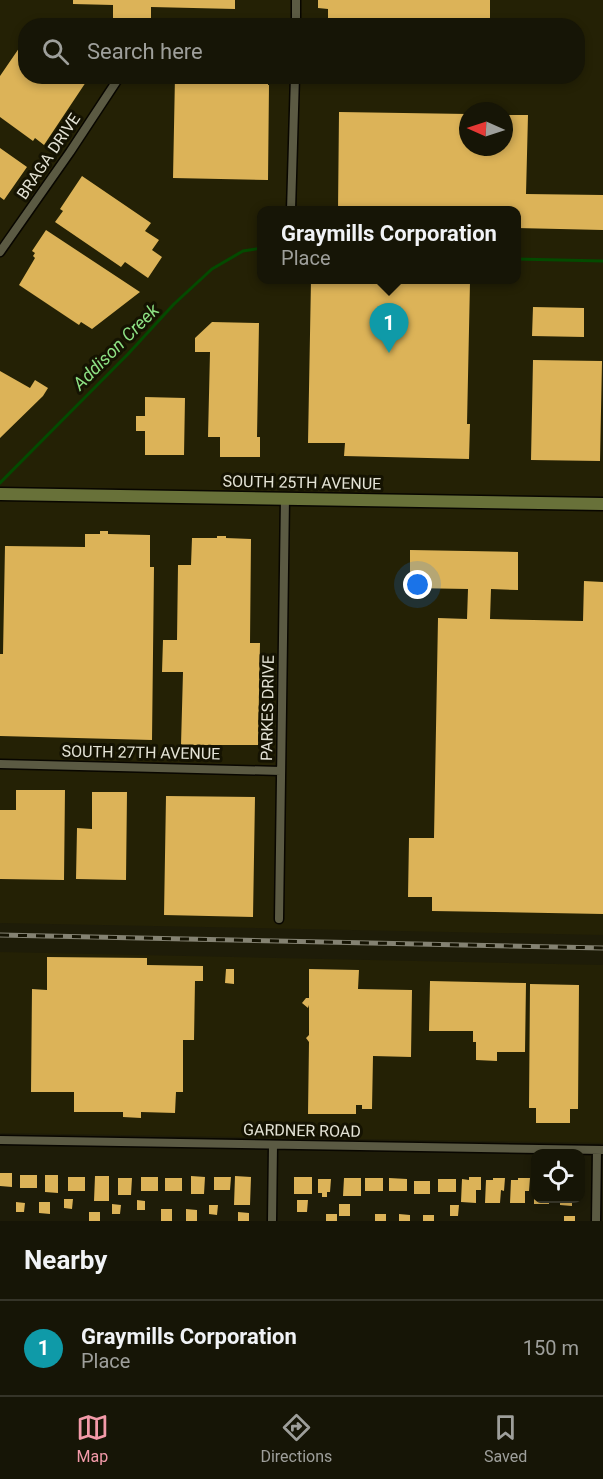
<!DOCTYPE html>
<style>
:root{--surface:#161506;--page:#1f1e10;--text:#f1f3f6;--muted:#9e9f9b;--line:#353428;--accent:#f39aa9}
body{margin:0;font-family:Roboto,sans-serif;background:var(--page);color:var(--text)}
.controls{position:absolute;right:18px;bottom:18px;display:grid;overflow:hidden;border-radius:12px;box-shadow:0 3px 9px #0003}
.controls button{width:54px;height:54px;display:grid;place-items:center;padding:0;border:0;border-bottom:2px solid var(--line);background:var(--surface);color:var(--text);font:30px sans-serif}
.compass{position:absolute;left:459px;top:102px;width:54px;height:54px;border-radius:50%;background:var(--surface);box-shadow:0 3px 9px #0003;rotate:273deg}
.you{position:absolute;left:418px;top:585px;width:21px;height:21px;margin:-15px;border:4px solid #fff;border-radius:50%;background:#1a73e8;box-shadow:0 0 0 9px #1a73e833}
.badge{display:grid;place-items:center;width:39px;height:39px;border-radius:50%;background:var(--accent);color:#fff;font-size:20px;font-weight:700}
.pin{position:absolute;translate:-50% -50px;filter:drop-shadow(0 2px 3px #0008)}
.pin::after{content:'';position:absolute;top:32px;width:21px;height:18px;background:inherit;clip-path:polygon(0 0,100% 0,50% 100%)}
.popup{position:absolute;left:257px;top:206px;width:264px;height:78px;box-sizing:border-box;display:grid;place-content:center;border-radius:12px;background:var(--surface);filter:drop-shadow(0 2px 4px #0005);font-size:20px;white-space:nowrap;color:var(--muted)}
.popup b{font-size:22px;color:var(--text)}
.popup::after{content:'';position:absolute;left:50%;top:100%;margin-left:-12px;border:12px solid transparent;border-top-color:var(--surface)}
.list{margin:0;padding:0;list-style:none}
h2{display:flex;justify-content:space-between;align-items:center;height:78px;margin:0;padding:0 24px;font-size:26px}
h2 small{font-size:20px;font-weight:400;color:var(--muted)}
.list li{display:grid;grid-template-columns:39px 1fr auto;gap:18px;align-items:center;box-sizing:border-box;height:96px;padding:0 24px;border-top:2px solid var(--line)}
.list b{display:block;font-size:22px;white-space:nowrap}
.list p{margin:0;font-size:20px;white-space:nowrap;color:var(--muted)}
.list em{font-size:20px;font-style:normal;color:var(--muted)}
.icon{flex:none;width:33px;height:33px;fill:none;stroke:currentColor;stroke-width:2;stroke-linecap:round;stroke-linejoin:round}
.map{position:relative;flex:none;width:603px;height:1221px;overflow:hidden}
.search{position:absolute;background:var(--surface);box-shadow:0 3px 9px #0003;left:18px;right:18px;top:18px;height:66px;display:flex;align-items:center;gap:15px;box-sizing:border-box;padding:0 21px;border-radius:24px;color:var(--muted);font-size:22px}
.sheet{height:174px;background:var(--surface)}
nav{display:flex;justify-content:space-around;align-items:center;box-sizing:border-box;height:84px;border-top:2px solid var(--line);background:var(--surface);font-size:16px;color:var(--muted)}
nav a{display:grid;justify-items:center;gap:3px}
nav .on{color:var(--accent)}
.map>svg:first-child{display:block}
</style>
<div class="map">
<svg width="603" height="1221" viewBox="0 0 603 1221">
<rect width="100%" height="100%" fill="#1e1c08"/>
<path fill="#242105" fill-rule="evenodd" d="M0,0H603V935L0,923ZM26,26H578V76H26ZM468,111H504V147H468ZM262,210H516V280H262Z
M0,952L603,965V1143L0,1133Z"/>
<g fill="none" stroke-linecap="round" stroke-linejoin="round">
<path stroke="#044a00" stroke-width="3" d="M516,259L603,261
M0,483L128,354L174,304L212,269L243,251L262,248"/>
</g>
<path fill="#dcb358" d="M73,0H235V9L151,7V21L113,20V5L73,4Z
M318,0H490V26H328V9L318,8Z
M26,38V76H85L88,79L44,145L35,138L33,141L0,117V76Z
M175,76H268V85H269L268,180L173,178Z
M339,112L468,114V147H504V115H528L526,194L603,195V230L516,228V210H338Z
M0,148L27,167L4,200L0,197Z
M82,176L151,223L145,231L159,240L152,250L162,257L148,278L125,262L121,267L55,222L63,211L60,209Z
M46,230L140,292L92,329L81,322L79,325L19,285L35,258L33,256L35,253L32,251Z
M311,280L470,282L467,424H470L469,459L344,456L345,443H308Z
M533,307L584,308V337L532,336Z
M212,322L259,323L257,437H260V457H220V437H208L210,352H195V338Z
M533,360L602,361L600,461L531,460Z
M0,371L30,388L35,380L48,388L43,396L0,438Z
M145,397L185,398L184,455H145V431H136V416H145Z
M100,531H108V534L150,535V567H154L152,740L0,736V654H3L5,546L85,547V534H100Z
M217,536H226V538L251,539L250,643H260L258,745H181L183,672H162L163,640H177L178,565H191L192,538H217Z
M410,550L518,552V590L491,589L490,619L583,621L584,581L603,582V914L432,911V897H408L409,838H434L438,618L467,619L468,589L410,588Z
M16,790H65L64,880L0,879V810H16Z
M92,792H127L126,880L76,879L77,828L92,829Z
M166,796L255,797L253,917L164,915Z
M47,957L147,958V965L203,966V981H195L194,1040H183V1092H176L175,1113L141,1112V1118L123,1117V1112H74V1092H31L32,989L47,990Z
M226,969H234V984L225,983Z
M309,969L359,970L358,989L412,990L411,1057L373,1056L372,1109H362V1105H356V1114H308L309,1042L306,1038L309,1035V1005L308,1008L302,1003L306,998H309Z
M430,981L526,983L525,1052H497V1061L476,1060V1042H473V1031H429Z
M530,984L579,985L578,1109H570V1123H536V1108H529Z
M0,1173H12V1187L0,1186Z
M20,1175H37V1188H20Z
M45,1175H58V1193L45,1192Z
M95,1176H109V1201H94Z
M191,1176L205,1177L204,1194H191Z
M235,1176L251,1177L250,1205H234Z
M68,1177H85V1191H68Z
M141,1177H158V1191H141Z
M214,1177H231L230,1190H214Z
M294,1177H312V1194H294Z
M469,1177H481V1190H476V1203L461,1202L462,1179L469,1180Z
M118,1178H132L131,1195H118Z
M165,1178H182V1191H165Z
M344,1178H361V1196H343Z
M365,1178H383V1191H365Z
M389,1178L407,1179V1191H389Z
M493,1178H505L504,1191L501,1190L500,1203H485L486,1180H493Z
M518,1178H530L529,1191H525V1203H510L511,1180H518Z
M318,1179H331L330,1192H327V1197H322V1193H318Z
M438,1179H456V1192H438Z
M414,1181H430V1194H414Z
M534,1198H549V1204H534Z
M560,1198H572V1206L560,1205Z
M64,1199H73L72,1209L64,1208Z
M137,1200L145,1201V1210H137Z
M297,1200H308L307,1212H297Z
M16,1202L25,1203L24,1212H16Z
M39,1202H50V1214L39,1213Z
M112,1204L121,1205L120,1214H112Z
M339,1204H350V1216H339Z
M209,1205H218L217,1215L209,1214Z
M450,1205H459L458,1216H450Z
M161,1209H172V1221H161Z
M186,1209L197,1210V1221H186Z
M89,1212H100V1221H89Z
M238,1212L249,1213V1221H238Z
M326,1214H337V1221H326Z
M375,1214H386V1221H375Z
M399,1214L410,1215V1221H399Z
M423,1215H434V1221H423Z
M564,1216H575V1221H564Z"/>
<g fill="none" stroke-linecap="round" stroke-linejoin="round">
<g stroke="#080600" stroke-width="11">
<path id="street" d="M296,26V0
M291,210L295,76
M0,252L70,152L120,76
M0,764L281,771
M279,919L285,498
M0,1140L603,1150
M272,1221L273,1145
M596,1221L597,1150"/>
</g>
<g stroke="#080600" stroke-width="15">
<path id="secondary" d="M0,494L603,504"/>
</g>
<use href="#street" stroke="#5b5a43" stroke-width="8"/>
<use href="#secondary" stroke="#687139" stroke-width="12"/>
<g stroke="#848272" stroke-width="5">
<path id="rail" d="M0,935L603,948"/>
</g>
<use href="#rail" stroke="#151302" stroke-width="3" stroke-dasharray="9" stroke-linecap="butt"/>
</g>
<g text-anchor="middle" stroke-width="6" stroke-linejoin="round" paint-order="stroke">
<g font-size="16" fill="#e4e3d6" stroke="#151302">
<text transform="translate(48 156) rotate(-56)" y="6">BRAGA DRIVE</text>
<text transform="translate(302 482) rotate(1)" y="6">SOUTH 25TH AVENUE</text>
<text transform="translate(267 708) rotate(-89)" y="6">PARKES DRIVE</text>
<text transform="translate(141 752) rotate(1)" y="6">SOUTH 27TH AVENUE</text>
<text transform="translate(302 1130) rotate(1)" y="6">GARDNER ROAD</text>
</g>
<g font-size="18" font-style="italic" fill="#8de084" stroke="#151302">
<text transform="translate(116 347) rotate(-45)" y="6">Addison Creek</text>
</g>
</g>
</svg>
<div class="controls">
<button><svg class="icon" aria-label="locate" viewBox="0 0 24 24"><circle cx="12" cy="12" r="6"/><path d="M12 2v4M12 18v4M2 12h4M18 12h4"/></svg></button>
</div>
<svg class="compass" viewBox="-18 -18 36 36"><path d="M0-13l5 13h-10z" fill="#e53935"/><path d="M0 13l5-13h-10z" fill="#9e9f9b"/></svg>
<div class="you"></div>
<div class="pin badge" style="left:389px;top:353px;background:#0f9aa8">1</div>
<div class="popup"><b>Graymills Corporation</b>Place</div>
<div class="search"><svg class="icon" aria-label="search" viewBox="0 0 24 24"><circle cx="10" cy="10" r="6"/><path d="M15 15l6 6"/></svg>Search here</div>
</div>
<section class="sheet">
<h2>Nearby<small></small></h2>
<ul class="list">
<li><span class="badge" style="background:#0f9aa8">1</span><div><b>Graymills Corporation</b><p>Place</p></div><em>150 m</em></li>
</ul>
</section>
<nav>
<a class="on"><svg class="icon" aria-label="map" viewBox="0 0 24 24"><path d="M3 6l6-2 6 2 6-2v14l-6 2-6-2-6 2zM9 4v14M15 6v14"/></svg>Map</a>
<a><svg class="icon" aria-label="directions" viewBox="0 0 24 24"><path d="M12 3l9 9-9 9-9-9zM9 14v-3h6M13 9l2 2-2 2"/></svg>Directions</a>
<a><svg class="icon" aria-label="saved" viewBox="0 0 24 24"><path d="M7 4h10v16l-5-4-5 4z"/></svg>Saved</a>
</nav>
